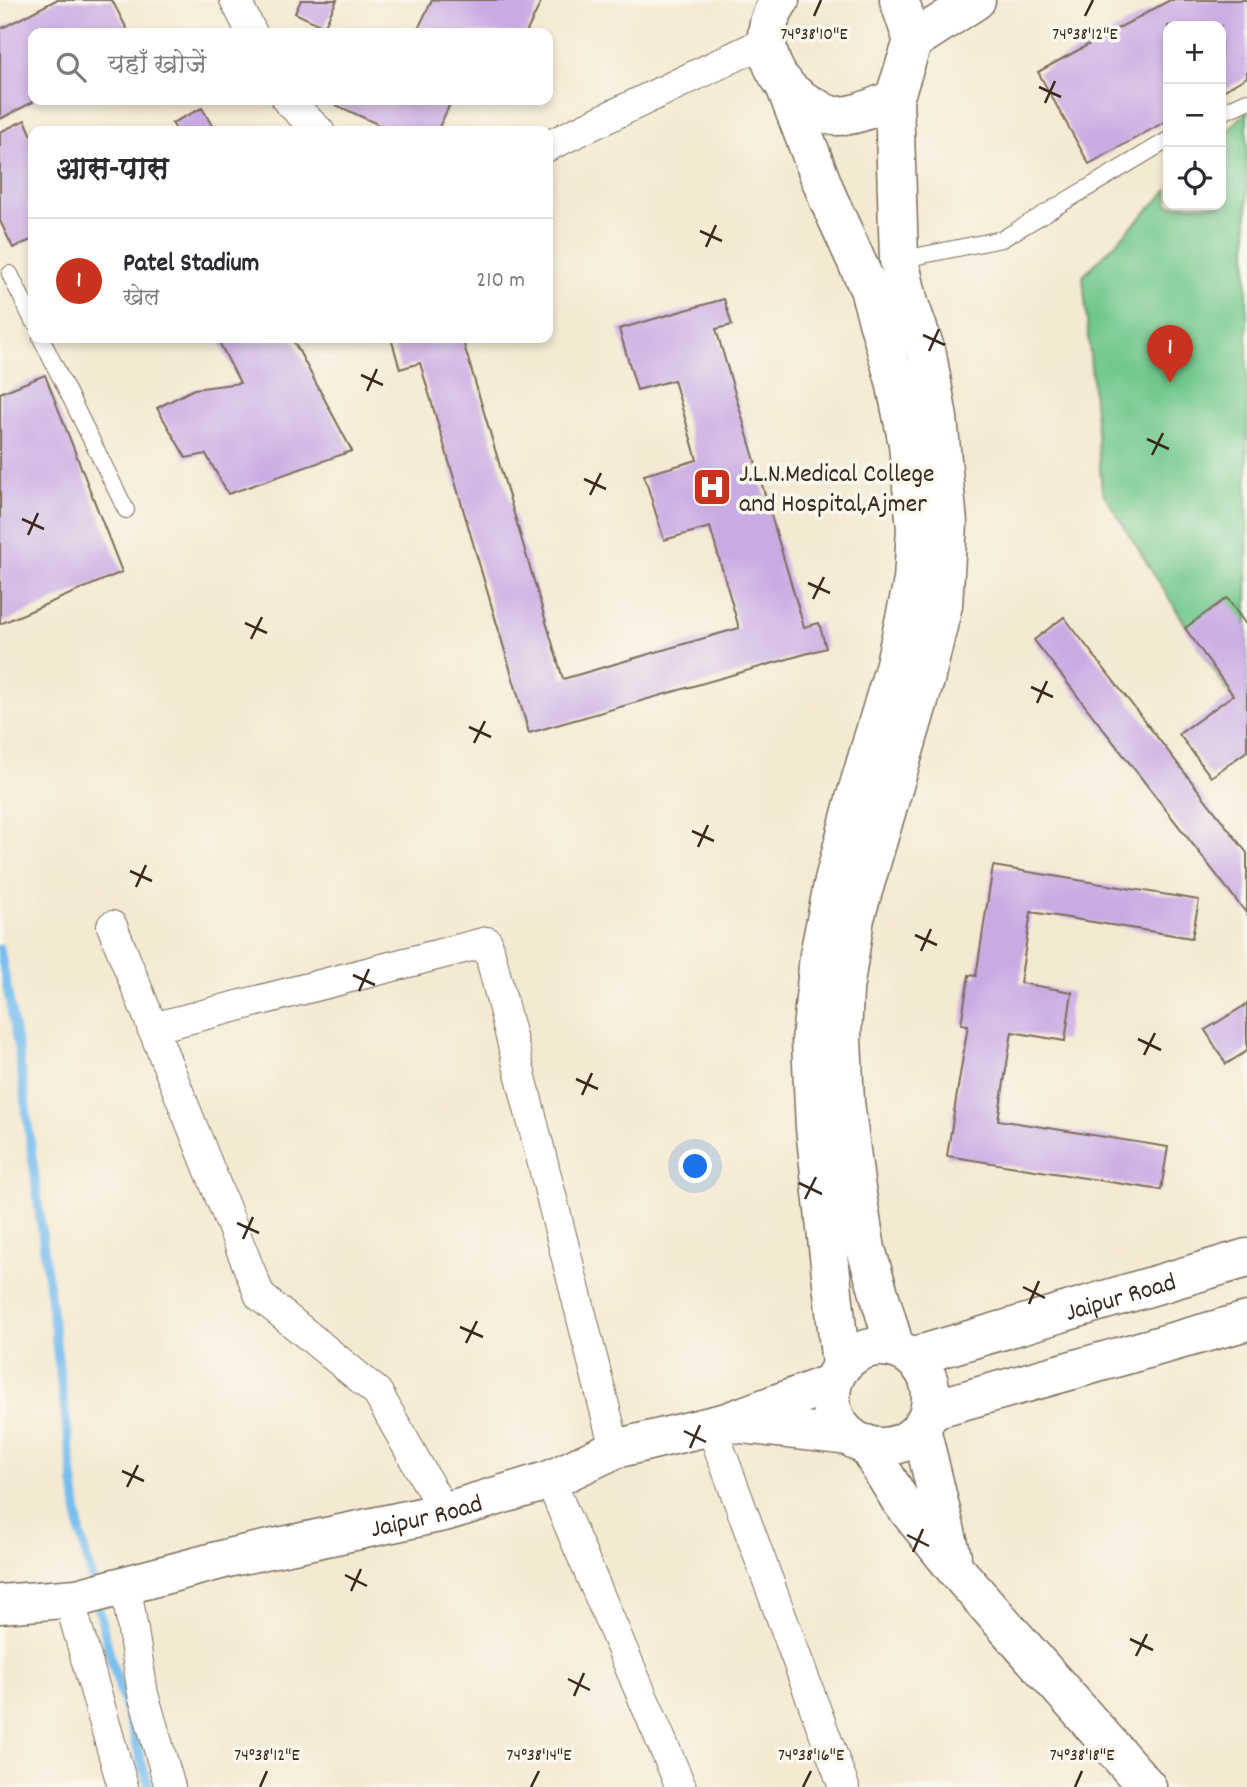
<!DOCTYPE html>
<html lang="hi">
<meta charset="utf-8">
<style>
:root{--surface:#fff;--page:#f2f2f3;--text:#2b2b33;--muted:#7c7c81;--line:#e1e1e2;--accent:#c8321e}
body{margin:0;font-family:Dekko,"Playpen Sans Deva",sans-serif;background:var(--page);color:var(--text)}
.controls{position:absolute;right:21px;top:21px;display:grid;overflow:hidden;border-radius:14px;box-shadow:0 4px 10px #0003}
.controls button{width:63px;height:63px;display:grid;place-items:center;padding:0;border:0;border-bottom:2px solid var(--line);background:var(--surface);color:var(--text);font:35px sans-serif}
.you{position:absolute;left:696px;top:1167px;width:24px;height:24px;margin:-18px;border:5px solid #fff;border-radius:50%;background:#1a73e8;box-shadow:0 0 0 10px #1a73e833}
.badge{display:grid;place-items:center;width:46px;height:46px;border-radius:50%;background:var(--accent);color:#fff;font-size:23px;font-weight:700}
.pin{position:absolute;translate:-50% -58px;filter:drop-shadow(0 2px 4px #0008)}
.pin::after{content:'';position:absolute;top:37px;width:24px;height:21px;background:inherit;clip-path:polygon(0 0,100% 0,50% 100%)}
.list{margin:0;padding:0;list-style:none}
h2{display:flex;justify-content:space-between;align-items:center;height:91px;margin:0;padding:0 28px;font-size:30px}
h2 small{font-size:23px;font-weight:400;color:var(--muted)}
.list li{display:grid;grid-template-columns:46px 1fr auto;gap:21px;align-items:center;box-sizing:border-box;height:126px;padding:0 28px;border-top:2px solid var(--line)}
.list b{display:block;font-size:26px;white-space:nowrap}
.list p{margin:0;font-size:23px;white-space:nowrap;color:var(--muted)}
.list em{font-size:23px;font-style:normal;color:var(--muted)}
.icon{flex:none;width:38px;height:38px;fill:none;stroke:currentColor;stroke-width:2;stroke-linecap:round;stroke-linejoin:round}
.map{position:relative;flex:none;width:1247px;height:1787px;overflow:hidden}
.search{position:absolute;background:var(--surface);box-shadow:0 4px 10px #0003;left:28px;top:28px;width:525px;height:77px;display:flex;align-items:center;gap:18px;box-sizing:border-box;padding:0 24px;border-radius:14px;color:var(--muted);font-size:26px}
.panel{position:absolute;background:var(--surface);box-shadow:0 4px 10px #0003;left:28px;top:126px;width:525px;height:217px;border-radius:14px}
.map>svg:first-child{display:block}
</style>
<div class="map">
<svg width="1247" height="1787" viewBox="0 0 1247 1787">
<rect width="100%" height="100%" fill="#fbf7ec"/>
<filter id="ink" filterUnits="userSpaceOnUse"><feTurbulence type="fractalNoise" baseFrequency=".0143" numOctaves="2"/><feDisplacementMap in="SourceGraphic" scale="14" xChannelSelector="R" yChannelSelector="G"/><feConvolveMatrix kernelMatrix="1 2 1 2 8 2 1 2 1" color-interpolation-filters="sRGB"/></filter>
<filter id="wash" filterUnits="userSpaceOnUse"><feTurbulence type="fractalNoise" baseFrequency=".00686" numOctaves="4" result="noise"/><feDisplacementMap in="SourceGraphic" scale="28" xChannelSelector="R" yChannelSelector="G"/><feGaussianBlur stdDeviation="1.57" result="paint"/><feColorMatrix in="noise" values="0 0 0 0 0 0 0 0 0 0 0 0 0 0 0 0 0 1.4 0 .05"/><feComposite in="paint" operator="in"/></filter>
<g filter="url(#wash)">
<rect width="100%" height="100%" fill="#f4e9d1"/>
<path fill="#71c88d" stroke="#567956" stroke-width="2" d="M1247,111V723L1102,491L1083,276L1168,190V205H1221V138Z"/>
<g fill="none" stroke-linecap="round" stroke-linejoin="round">
<path stroke="#76bdee" stroke-width="9" d="M0,949L19,1053L80,1531L93,1584
M97,1601L112,1663L149,1787"/>
</g>
<g id="blocks">
<path fill="#c9abe4" d="M56,0H112L129,33H33V102L0,119V29Z
M301,0H337L324,27L295,13Z
M432,0H542L526,33H416Z
M1170,0H1247V77L1221,92V26H1168V120L1089,164L1038,72Z
M336,100H452L437,131H392L334,104Z
M202,108L215,131H177L172,123Z
M25,120L33,138V239L13,248L0,221V132Z
M724,299L732,325L716,329L804,627L819,623L826,648L529,733L420,363L400,369L391,338H462L563,679L739,628L710,527L664,540L644,475L697,460L674,380L637,390L619,329Z
M217,338H292L352,451L228,494L206,454L186,458L157,408L194,389L240,383Z
M45,375L122,572L0,624V393Z
M1227,598L1247,626V751L1211,777L1179,734L1233,695L1185,628Z
M1064,617L1247,853V914L1034,640Z
M993,866L1199,900L1192,938L1031,912L1020,983L1072,992L1065,1041L1012,1032L998,1120L1168,1147L1161,1190L947,1156L968,1025L961,1024L969,975L976,976Z
M1247,1004V1051L1226,1064L1205,1030Z"/>
</g>
</g>
<g filter="url(#ink)">
<use href="#blocks" fill-opacity="0" stroke="#7c6d5d" stroke-width="2"/>
<g fill="none" stroke-linecap="round" stroke-linejoin="round">
<g stroke="#7c6d5d" stroke-width="18">
<path id="service" d="M1221,113L1247,101
M899,260L1002,239L1168,140
M10,274L33,321
M41,338L126,510"/>
</g>
<g stroke="#7c6d5d" stroke-width="32">
<path id="minor" d="M235,0L252,33
M287,100L319,131
M548,146L767,41
M112,926L260,1296L377,1392L444,1512
M152,1028L487,942L615,1449
M711,1426L844,1787
M550,1480L681,1787
M126,1586L143,1694L170,1787
M69,1599L123,1787"/>
</g>
<g stroke="#7c6d5d" stroke-width="41">
<g id="tertiary">
<path d="M780,0C752,39 772,86 813,106C820,110 830,117 838,116C857,116 876,106 894,99L913,41L899,0"/>
<path d="M913,41L976,0"/>
<path d="M784,83L827,196L869,289L895,381L908,444L916,528L913,581L894,668L855,799L834,880L819,955L811,1041L815,1128L841,1365"/>
<path d="M894,99L899,260L909,303L927,354L938,418L948,523L943,605L925,680L855,918L844,990L842,1039L845,1102L855,1182L866,1249L895,1348"/>
<circle cx="881" cy="1397" r="50"/>
<path id="s1" d="M912,1357L1247,1258"/>
<path d="M930,1410L1247,1321"/>
<path d="M733,1423L850,1436"/>
<path d="M921,1428L952,1557"/>
<path d="M866,1444L900,1500L955,1569L1147,1787"/>
<path id="s2" d="M0,1604L77,1598L232,1557L444,1512L550,1480L615,1449L727,1422L832,1383"/>
</g>
</g>
<use href="#service" stroke="#fff" stroke-width="16"/>
<use href="#minor" stroke="#fff" stroke-width="30"/>
<use href="#tertiary" stroke="#fff" stroke-width="38"/>
</g>
</g>
<path fill="none" stroke="#3b2a1e" stroke-width="2.5" d="M814,16L821,0M1085,16L1093,0M1039,87L1061,97M1045,103L1055,81M700,231L722,241M706,247L716,225M923,335L945,345M929,351L939,329M361,375L383,385M367,391L377,369M1147,439L1169,449M1152,455L1163,433M584,479L606,489M590,495L601,473M22,519L44,529M28,535L38,513M808,583L830,593M813,599L824,577M245,623L267,633M251,639L262,617M1031,687L1053,697M1037,703L1047,681M469,727L491,737M474,743L485,721M692,831L714,841M698,847L708,825M130,871L152,881M136,887L146,865M915,935L937,945M921,951L931,929M353,975L375,985M359,991L369,969M1138,1039L1161,1050M1144,1055L1155,1033M576,1079L598,1089M582,1095L592,1073M799,1183L822,1194M805,1199L816,1177M237,1223L259,1233M243,1239L253,1217M1023,1287L1045,1298M1029,1304L1039,1281M460,1327L483,1337M466,1343L477,1321M684,1431L706,1442M690,1448L700,1425M122,1471L144,1481M127,1487L138,1465M907,1535L929,1546M913,1552L923,1529M345,1575L367,1586M351,1591L361,1569M1130,1639L1153,1650M1136,1656L1147,1634M568,1679L590,1690M574,1696L584,1673M260,1787L267,1771M531,1787L539,1771M803,1787L811,1771M1075,1787L1082,1771"/>
<defs>
<g id="hospital-square" transform="scale(2.0125)"><rect x="-9" y="-9" width="18" height="18" rx="4" fill="#c8321e" stroke="#fbf7ec"/><path d="M-5-5h3v3.5h4V-5h3V5h-3V1.5h-4V5h-3Z" fill="#fff"/></g>
</defs>
<g fill-rule="evenodd">
<use href="#hospital-square" x="712" y="487"/>
</g>
<g text-anchor="middle" stroke-width="7" stroke-linejoin="round" paint-order="stroke">
<g font-size="26" fill="#3b2a1e" stroke="#fbf7ec" text-anchor="start">
<text x="739" y="481">J.L.N.Medical College<tspan x="739" dy="30">and Hospital,Ajmer</tspan></text>
</g>
<g font-size="26" fill="#3b2a1e" stroke="#fbf7ec">
<text dy="9" stroke="none"><textPath href="#s1" startOffset="217">Jaipur Road</textPath></text>
<text dy="9" stroke="none"><textPath href="#s2" startOffset="436">Jaipur Road</textPath></text>
</g>
</g>
<g font-size="18" text-anchor="middle" fill="#3b2a1e" stroke="#fbf7ec" stroke-width="7" stroke-linejoin="round" paint-order="stroke">
<text x="814" y="39">74°38'10"E</text>
<text x="1085" y="39">74°38'12"E</text>
<text x="539" y="1760">74°38'14"E</text>
<text x="267" y="1760">74°38'12"E</text>
<text x="811" y="1760">74°38'16"E</text>
<text x="1082" y="1760">74°38'18"E</text>
</g>
</svg>
<div class="controls">
<button>+</button>
<button>−</button>
<button><svg class="icon" aria-label="locate" viewBox="0 0 24 24"><circle cx="12" cy="12" r="6"/><path d="M12 2v4M12 18v4M2 12h4M18 12h4"/></svg></button>
</div>
<div class="you"></div>
<div class="pin badge" style="left:1170px;top:383px">1</div>
<div class="search"><svg class="icon" aria-label="search" viewBox="0 0 24 24"><circle cx="10" cy="10" r="6"/><path d="M15 15l6 6"/></svg>यहाँ खोजें</div>
<section class="panel">
<h2>आस-पास<small></small></h2>
<ul class="list">
<li><span class="badge">1</span><div><b>Patel Stadium</b><p>खेल</p></div><em>210 m</em></li>
</ul>
</section>
</div>
